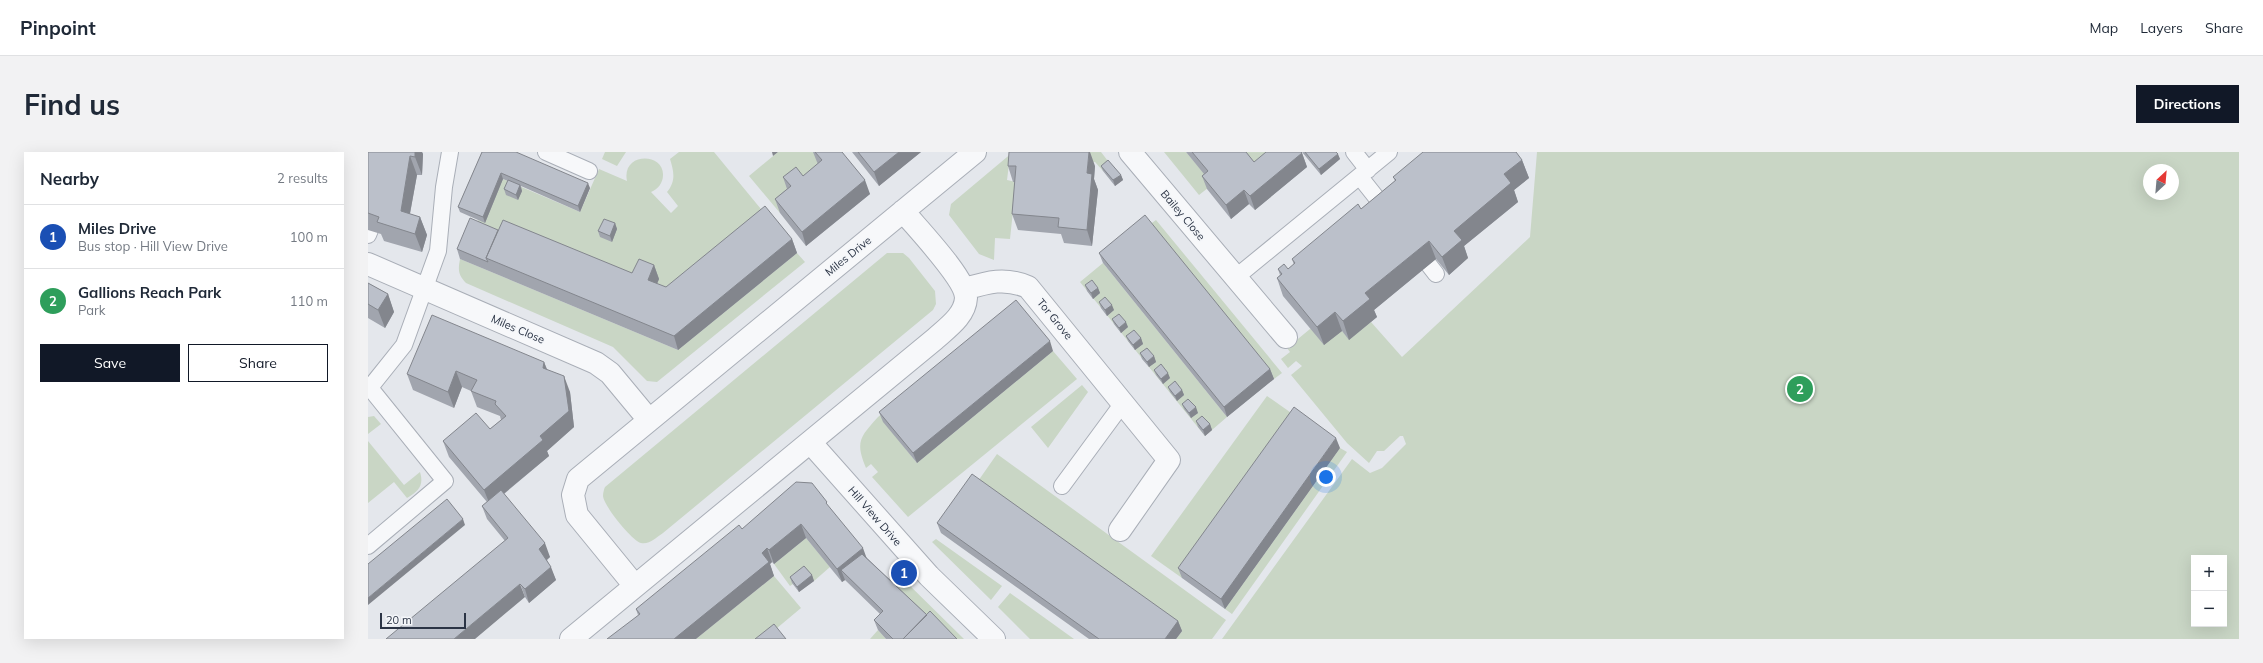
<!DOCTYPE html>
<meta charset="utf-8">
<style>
:root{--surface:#fff;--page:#f2f2f3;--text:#1f2937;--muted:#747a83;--line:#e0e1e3;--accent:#111827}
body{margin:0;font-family:Mulish,sans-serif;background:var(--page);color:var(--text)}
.controls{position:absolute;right:12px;bottom:12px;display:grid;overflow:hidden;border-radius:0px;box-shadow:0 4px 16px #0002}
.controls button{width:36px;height:36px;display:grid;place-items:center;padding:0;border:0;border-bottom:1px solid var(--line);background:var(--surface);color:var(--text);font:20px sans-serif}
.compass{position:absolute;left:1775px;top:12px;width:36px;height:36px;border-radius:50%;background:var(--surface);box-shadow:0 4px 16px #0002;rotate:26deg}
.scale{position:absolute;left:12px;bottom:10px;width:86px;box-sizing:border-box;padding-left:4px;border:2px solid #2b3445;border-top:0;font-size:11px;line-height:14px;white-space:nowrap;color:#2b3445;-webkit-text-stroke:3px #f4f6f9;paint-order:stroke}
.you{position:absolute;left:958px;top:325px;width:14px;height:14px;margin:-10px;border:3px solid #fff;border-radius:50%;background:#1a73e8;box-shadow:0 0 0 6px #1a73e833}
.badge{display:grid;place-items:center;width:26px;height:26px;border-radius:50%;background:var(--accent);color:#fff;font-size:13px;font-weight:700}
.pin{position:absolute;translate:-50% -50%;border:2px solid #fff;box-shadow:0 1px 4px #0006}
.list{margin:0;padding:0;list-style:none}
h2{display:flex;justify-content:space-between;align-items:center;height:52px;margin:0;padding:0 16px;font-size:17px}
h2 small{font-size:13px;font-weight:400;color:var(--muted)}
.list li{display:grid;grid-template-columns:26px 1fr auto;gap:12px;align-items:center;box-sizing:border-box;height:64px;padding:0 16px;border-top:1px solid var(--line)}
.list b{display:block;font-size:15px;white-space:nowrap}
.list p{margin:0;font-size:13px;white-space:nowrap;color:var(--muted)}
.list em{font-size:13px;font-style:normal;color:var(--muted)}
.actions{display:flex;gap:8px;padding:12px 16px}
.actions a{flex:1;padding:9px 0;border:1px solid var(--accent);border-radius:0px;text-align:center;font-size:14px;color:var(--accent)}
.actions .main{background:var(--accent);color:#fff}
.map{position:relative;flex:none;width:1871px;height:487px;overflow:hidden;border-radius:0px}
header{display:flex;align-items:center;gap:24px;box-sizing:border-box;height:56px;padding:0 20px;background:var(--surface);border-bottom:1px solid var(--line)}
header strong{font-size:19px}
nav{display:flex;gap:22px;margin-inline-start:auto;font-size:14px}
.intro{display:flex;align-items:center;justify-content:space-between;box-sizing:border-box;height:96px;padding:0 24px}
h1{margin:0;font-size:28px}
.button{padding:10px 18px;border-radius:0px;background:var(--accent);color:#fff;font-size:14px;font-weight:700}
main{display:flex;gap:24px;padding:0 24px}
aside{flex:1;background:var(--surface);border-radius:0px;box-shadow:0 4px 16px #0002}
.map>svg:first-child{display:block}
</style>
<header>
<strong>Pinpoint</strong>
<nav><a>Map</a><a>Layers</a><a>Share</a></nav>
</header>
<div class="intro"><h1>Find us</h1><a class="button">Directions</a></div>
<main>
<aside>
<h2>Nearby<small>2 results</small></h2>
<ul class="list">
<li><span class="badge" style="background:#1a4fb4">1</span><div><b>Miles Drive</b><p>Bus stop · Hill View Drive</p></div><em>100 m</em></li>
<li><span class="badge" style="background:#2e9e5b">2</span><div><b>Gallions Reach Park</b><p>Park</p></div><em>110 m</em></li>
</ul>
<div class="actions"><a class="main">Save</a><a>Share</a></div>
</aside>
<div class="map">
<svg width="1871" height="487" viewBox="0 0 1871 487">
<rect width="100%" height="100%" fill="#e4e7ec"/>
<path fill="#c9d6c5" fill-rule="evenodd" d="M237,0H258L249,14L234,7Z
M311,0H346L402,68L303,149L106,77L110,68L117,70L135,27L212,60L231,17L259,29C253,0 296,0 295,23C295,31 290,37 283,40L303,61L310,54L299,40C308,29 306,20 302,7Z
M410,0H467L459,22L412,61L381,24Z
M645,0H733L743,13L735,19L727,10L704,7L641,12L639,28L648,30L642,87L627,86L626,108L611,102L581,63L583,52Z
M796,0H818L845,32L831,43Z
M872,0H919L891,23Z
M1169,0H1871V487H854L984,307L1002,321L1014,316L1038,292L1035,284H1032L1016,299H1009L1001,311L979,291L923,223L934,214L928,209L920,216L913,207L922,200L919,196L942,177L974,179L981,187L1003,170L1034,205L1162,85ZM1781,18H1805V42H1781ZM1826,406H1856V472H1826Z
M788,68L914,221L906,227L781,73Z
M429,101L437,110L289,230L279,229L245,195L98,131C90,123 90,118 92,107L310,198Z
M519,101H535L541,106L567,139L568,152L565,158L295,381C289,385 281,393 273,391C263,388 236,354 235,344C235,341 236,337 237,335Z
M735,111L859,265L837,284L712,130Z
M647,152L515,269L549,311L685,199L709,227L540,365L504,325L510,320L503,312L498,316C487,290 492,285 510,265Z
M714,233L720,240L680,296L663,275Z
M899,244L929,265L814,426L783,404Z
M6,264L13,272L0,282V265Z
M0,289L36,333L52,320C56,333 51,339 39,346L26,330L0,351Z
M972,296L979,300L864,462L857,457Z
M629,302L858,468L844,487H808L814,479L608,332Z
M438,386L462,415L446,429L438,419L424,430L425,432L422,434L406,412Z
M568,387L634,434L623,448L564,390Z
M406,424L433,456L396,487H328Z
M532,424L596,487H580L521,434Z
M642,441L706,487H662L630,455Z
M510,478L518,487H502Z"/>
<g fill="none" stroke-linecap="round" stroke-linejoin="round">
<g stroke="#a9aeb7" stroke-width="18">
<path id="service" d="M178,0L221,19
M986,0L1000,18
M992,25L1019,59
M0,83L2,78
M1061,113L1068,122
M867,126L1021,0
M0,238L36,193L70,99L76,35L82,0
M694,334L755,251
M0,394L77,329L2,236"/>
</g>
<g stroke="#a9aeb7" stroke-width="24">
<path id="minor" d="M762,0L918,185
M0,112L228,211L242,221L281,268
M597,137C620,130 637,125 660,135L801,308L752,378
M442,290L561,424L626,487
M267,434L209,363L205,343L210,327L607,0
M203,487L567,187C579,176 597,164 598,146C598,127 549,76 535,59"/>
</g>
<use href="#service" stroke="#f7f8fa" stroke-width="16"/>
<use href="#minor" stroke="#f7f8fa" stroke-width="22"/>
</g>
<path fill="#a1a5ae" d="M0,0H54L55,2L54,23H49L42,62L52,65L59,83L54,100L16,89L13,82L0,78Z
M114,0L222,36L212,60L153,34L154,39L150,48L138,43L136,37L140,29L135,27L117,71L92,60L90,55Z
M445,0H474L502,42L438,94L412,61L407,47L419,37L415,25L435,24L450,12L449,10Z
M484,0H553L511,34Z
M818,0H878L886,10L934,1L939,15L887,58L881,52L863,67L839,37L834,24L836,22Z
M934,0H968L972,7L953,23Z
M1154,8L1161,26L1146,38L1150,50L1096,94L1100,106L1081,123L1068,107L1006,158L1009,165L981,188L974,179L956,193L915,144L909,126L912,123L910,117H920L926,113L924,107L993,57L1027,29L1025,25Z
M640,14H727L726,27L730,38L724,94L696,91L693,82L650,78L644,62L647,30H645Z
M733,14L753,23L755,28L747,34L735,19Z
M247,71L249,77L244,90L232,85L230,79Z
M130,78L264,121L286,113L291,127L289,132L298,135L424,87L429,101L310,198L92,107L89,97Z
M731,101L902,217L906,227L859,265L735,111Z
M0,131L20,142L26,160L17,176L0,166Z
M717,133L730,136L732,141L725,147L719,139Z
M731,150L746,158L739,164L733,156Z
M744,167L760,175L753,181L746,172Z
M758,184L773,186L775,192L767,198L760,189Z
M685,199L549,311L515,270L511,260Z
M772,201L786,204L788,210L781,215L774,207Z
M176,210L179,217L202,240L206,275L179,299L181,304L136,342L182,405L179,408L188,428L161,451L157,445L137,389L119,367L114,354L119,350L81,305L75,289L122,277L133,268L132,264L109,255L103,239L94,235L86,256L45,238L39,222Z
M786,218L802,226L795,232L788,223Z
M800,235L814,238L816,243L809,249L802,240Z
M814,252L830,261L823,266L816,257Z
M828,269L842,272L844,278L837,284L830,275Z
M972,296L857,457L814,426L810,416Z
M462,356L499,406L559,463L589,487H518L510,478L506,468L512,462L477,428L474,430L438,386L406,412L404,410L402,412L406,424L270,463L268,457L374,377Z
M569,371L810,469L814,479L808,487H721L573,381Z
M444,423L446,429L431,440L424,431L422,425Z"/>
<path fill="#83868d" d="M47,0H54L55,2L54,23L47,5Z
M404,0H410L405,4Z
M531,0H553L511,34L506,20Z
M721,0H722L727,14L726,27L730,38L724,94L719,78V21Z
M934,1L939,15L887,58L882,44Z
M970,2L972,7L953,23L951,17Z
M42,4L49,23L39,77L33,59Z
M1154,8L1161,26L1146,38L1150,50L1096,94L1100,106L1081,123L1074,105L1086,79L1136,22Z
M133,21L135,27L117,71L115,65Z
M753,23L755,28L747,34L745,28Z
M497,28L502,42L438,94L434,80Z
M220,31L222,36L212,60L210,54Z
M152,33L154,39L150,48L148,43Z
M876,38L881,52L863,67L858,53Z
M52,65L59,83L54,100L47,82Z
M247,71L249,77L244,90L242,84Z
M424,87L429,101L310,198L306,184Z
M1061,89L1068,107L1006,158L1009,165L981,188L975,169L997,141Z
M286,113L291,127L285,141L280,128Z
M730,136L732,141L725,147L723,141Z
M20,142L26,160L17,176L10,158Z
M744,153L746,158L739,164L737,158Z
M967,160L974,179L956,193L949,175Z
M758,170L760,175L753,181L751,176Z
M773,186L775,192L767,198L765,193Z
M682,189L685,199L549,311L545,301Z
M786,204L788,210L781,215L779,210Z
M176,210L182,226L175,216Z
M902,217L906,227L859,265L856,255Z
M88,219L94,235L86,256L80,240Z
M800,221L802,226L795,232L793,227Z
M196,224L202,240L206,275L179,299L181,304L122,353L116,338L172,284Z
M814,238L816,243L809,249L807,244Z
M828,255L830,261L823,266L821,261Z
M842,272L844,278L837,284L835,278Z
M968,286L972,296L857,457L853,447Z
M95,367L97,373L0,453V446Z
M433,372L438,386L406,412L401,398Z
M177,391L182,405L176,410L171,397Z
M399,396L404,410L402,412L406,424L328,487H306L394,401Z
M495,396L500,410L473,418L477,428L474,430L469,417Z
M183,415L188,428L161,451L157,437Z
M444,423L446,429L431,440L429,435Z
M152,432L157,445L107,487H86Z
M810,469L814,479L808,487H797Z"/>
<path fill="#bbc0ca" stroke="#83868d" d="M0,0H47V5L42,4L33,59L52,65L47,82L9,70L11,65L0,61Z
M114,0H148L220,31L210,54L133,21L115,65L90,55Z
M447,0H474L497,28L434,80L407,47L423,34L415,25L428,15L435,24L454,8Z
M490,0H531L506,20Z
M641,0H721L719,21L724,22L719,78L690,75L691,66L644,62L648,14H640Z
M824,0H878L886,10L898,0H933L934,1L882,44L876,38L858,53L834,24L840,19Z
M937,0H968L970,2L951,17Z
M1055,0H1148L1154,8L1136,22L1143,31L1086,79L1094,88L1074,105L1061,89L997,141L1002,147L975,169L967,160L949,175L909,126L914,122L910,117L916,112L920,117L927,111L924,107L990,52L993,57L1028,28L1025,25Z
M740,8L753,23L745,28L733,14Z
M140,28L152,33L148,43L136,37Z
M397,54L424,87L306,184L118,106L135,68L264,121L271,107L286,113L280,128L298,135Z
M777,63L902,217L856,255L731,101Z
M102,66L130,78L118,106L120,110L89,97Z
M236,67L247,71L242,84L230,79Z
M724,128L730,136L723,141L717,133Z
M0,131L20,142L10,158L0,152Z
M737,145L744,153L737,158L731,150Z
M648,148L682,189L545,301L511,260Z
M751,162L758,170L751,176L744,167Z
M64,163L176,210L175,216L196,224L201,259L172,284L175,288L116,338L75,289L108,261L122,277L138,264L127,252L128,249L103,239L109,228L88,219L80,240L39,222Z
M766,178L773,186L765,193L758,184Z
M779,196L786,204L779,210L772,201Z
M793,212L800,221L793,227L786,218Z
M807,229L814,238L807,244L800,235Z
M820,247L828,255L821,261L814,252Z
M926,255L968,286L853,447L810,416Z
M834,264L842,272L835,278L828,269Z
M604,322L810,469L797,487H731L569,371Z
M428,330L444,331L459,350L458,351L495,396L469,417L433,372L401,398L399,396L394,401L401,410L306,487H239L272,462L268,457L371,373L374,377Z
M133,338L177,391L171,397L183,415L157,437L152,432L86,487H18L140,386L114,354Z
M79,347L95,367L0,446V412Z
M494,402L559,463L535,487H525L506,468L515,459L473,418Z
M436,414L444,423L429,435L422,425Z
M562,459L589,487H535Z
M406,472L418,487H387Z"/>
<g text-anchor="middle" stroke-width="3" stroke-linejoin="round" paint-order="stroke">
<g font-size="11" fill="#2b3445" stroke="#f4f6f9">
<text transform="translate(815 63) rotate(50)" y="4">Bailey Close</text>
<text transform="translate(480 104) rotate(-39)" y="4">Miles Drive</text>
<text transform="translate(687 167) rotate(51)" y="4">Tor Grove</text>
<text transform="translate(150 177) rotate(23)" y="4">Miles Close</text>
<text transform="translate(507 364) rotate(49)" y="4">Hill View Drive</text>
</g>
</g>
</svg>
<div class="controls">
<button>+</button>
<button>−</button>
</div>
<svg class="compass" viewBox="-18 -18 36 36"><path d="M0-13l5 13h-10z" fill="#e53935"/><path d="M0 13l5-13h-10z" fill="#747a83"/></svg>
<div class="scale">20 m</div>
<div class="you"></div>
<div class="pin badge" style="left:536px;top:421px;background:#1a4fb4">1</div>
<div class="pin badge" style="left:1432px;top:237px;background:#2e9e5b">2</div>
</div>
</main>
